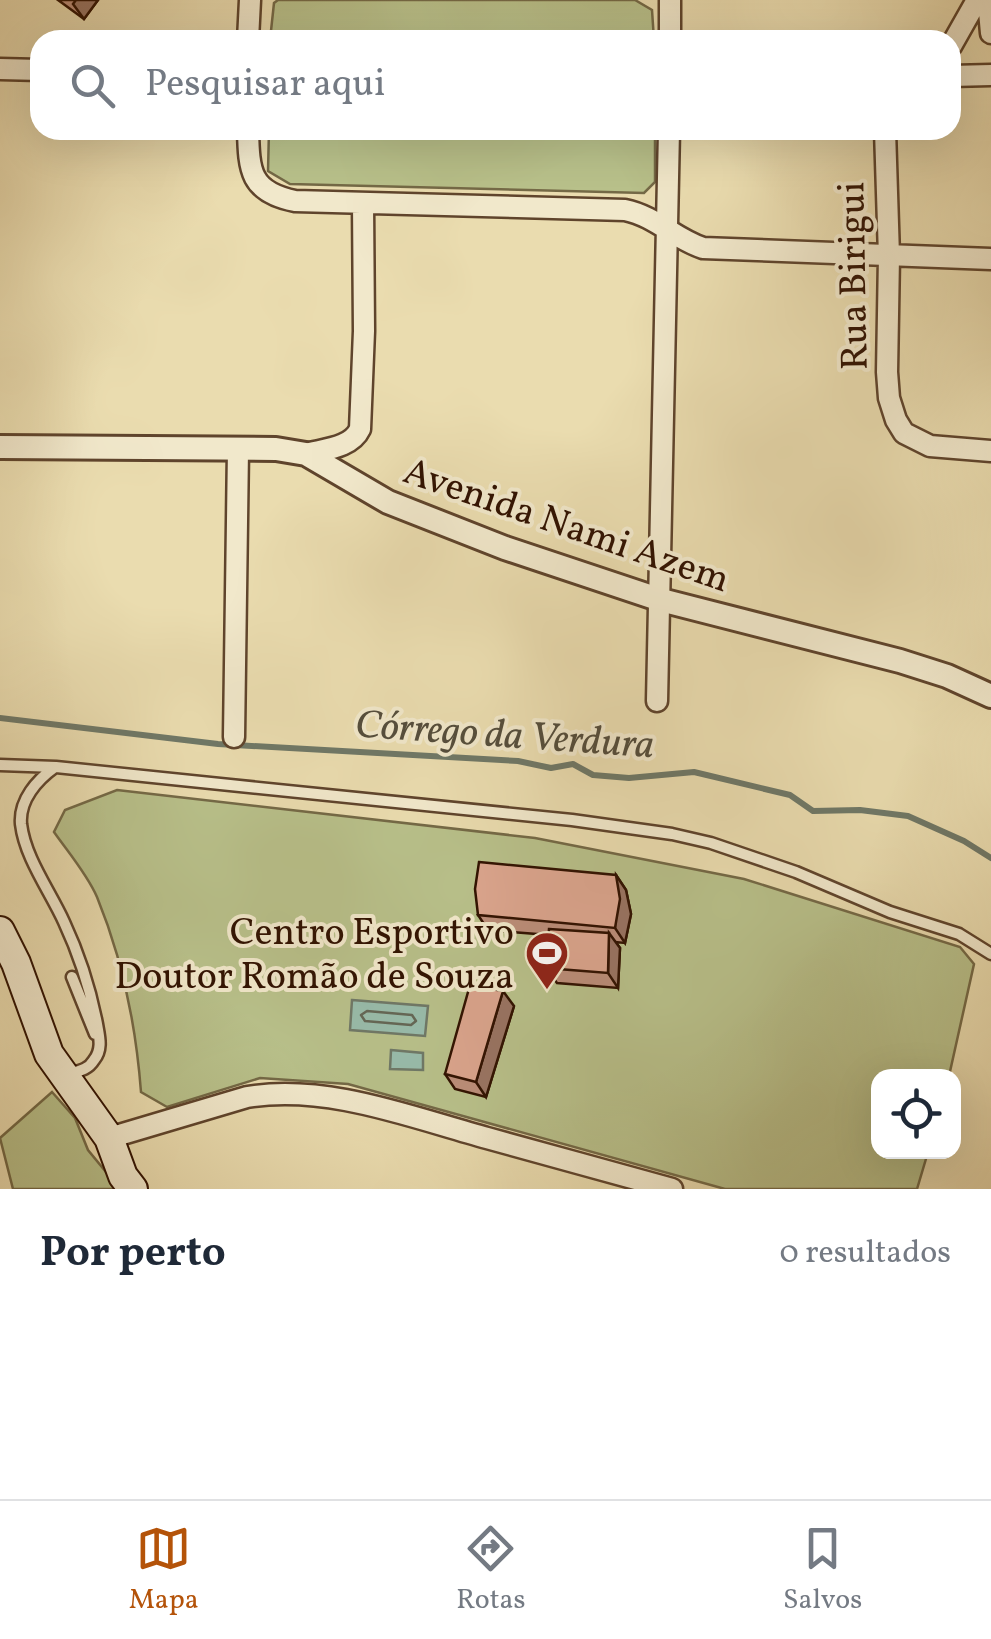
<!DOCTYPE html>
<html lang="pt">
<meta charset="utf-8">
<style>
:root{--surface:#fff;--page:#f6f6f7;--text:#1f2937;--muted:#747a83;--line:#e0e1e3;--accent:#b45309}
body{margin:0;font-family:Vollkorn,serif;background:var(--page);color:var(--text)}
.controls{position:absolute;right:30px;bottom:30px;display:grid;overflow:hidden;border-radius:20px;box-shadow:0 10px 40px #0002}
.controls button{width:90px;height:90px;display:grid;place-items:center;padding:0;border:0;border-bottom:2px solid var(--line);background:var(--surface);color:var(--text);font:50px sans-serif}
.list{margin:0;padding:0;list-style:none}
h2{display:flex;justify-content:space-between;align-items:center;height:130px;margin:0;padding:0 40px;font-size:42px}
h2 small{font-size:32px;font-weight:400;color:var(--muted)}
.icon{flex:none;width:55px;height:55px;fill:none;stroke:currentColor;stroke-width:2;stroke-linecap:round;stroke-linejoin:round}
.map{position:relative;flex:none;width:991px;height:1189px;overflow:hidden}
.search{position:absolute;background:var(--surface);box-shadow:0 10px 40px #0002;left:30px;right:30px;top:30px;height:110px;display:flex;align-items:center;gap:25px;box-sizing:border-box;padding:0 35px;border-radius:30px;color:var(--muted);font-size:38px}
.sheet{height:310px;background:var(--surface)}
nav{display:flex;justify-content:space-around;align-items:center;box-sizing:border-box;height:140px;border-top:2px solid var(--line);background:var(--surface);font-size:28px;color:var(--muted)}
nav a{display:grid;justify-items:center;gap:5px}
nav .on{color:var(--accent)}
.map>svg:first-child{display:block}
</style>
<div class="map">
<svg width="991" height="1189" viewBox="0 0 991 1189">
<rect width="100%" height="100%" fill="#eadcaf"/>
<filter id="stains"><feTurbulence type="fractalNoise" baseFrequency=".002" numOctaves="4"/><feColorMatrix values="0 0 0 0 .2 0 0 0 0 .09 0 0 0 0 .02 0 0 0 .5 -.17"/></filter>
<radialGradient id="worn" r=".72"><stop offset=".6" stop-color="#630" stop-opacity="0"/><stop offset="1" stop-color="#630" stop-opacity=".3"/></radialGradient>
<path fill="#b8c08a" stroke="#746946" stroke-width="2.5" d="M278,0H635L652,10L654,40H270L274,3Z
M269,130H655V182L644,193L290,184L268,171Z
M117,790L535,838L744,879L960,947L974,964L949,1076H878V1152H928L917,1189H725L348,1084L260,1078L167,1107L141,1092C136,1026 122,958 97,897C87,874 68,852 54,832L65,810Z
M52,1092L75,1118L88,1150L115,1183V1189H13L0,1138Z"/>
<path fill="#98bcab" stroke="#6f7867" stroke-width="2.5" d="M352,1000L428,1006L425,1036L350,1030Z
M391,1050L423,1053V1070L390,1069Z"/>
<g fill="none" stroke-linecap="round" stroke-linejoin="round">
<path stroke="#646756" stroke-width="2.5" d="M367,1011L412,1015L416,1021L411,1025L365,1021L361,1015Z"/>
<path stroke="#6f7867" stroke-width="6" d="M0,718L218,744L518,761L551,768L573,764L593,775L629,778L694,772L790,795L813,811L860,810L908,816L964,841L991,858"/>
<g stroke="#5f442c" stroke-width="15">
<path id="service" d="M0,765L56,767L230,785L572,820L672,834L711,843L796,872L890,912L959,934L991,954
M55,767C37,780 19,800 21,824C25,858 50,891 64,922C79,954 90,988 97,1024C99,1036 103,1049 94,1060C88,1070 79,1071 68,1074
M72,977L95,1034"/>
</g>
<g stroke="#5f442c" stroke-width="25">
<path id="minor" d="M988,0L991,33
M248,40L250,0
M670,40V0
M951,46L977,0
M0,69L40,70
M951,76L991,75
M248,130C249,171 250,192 295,201L625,210C655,216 675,239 703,248L991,259
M885,130L889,256L887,372L889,398L896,420L904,433L930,446L991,451
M306,454C325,449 351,448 360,429L364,331L363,203
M657,701L669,130
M234,737L238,449
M109,1138L247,1097C328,1084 410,1117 487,1138C549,1155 610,1172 672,1189"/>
</g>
<g stroke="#5f442c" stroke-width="28">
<path id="tertiary" d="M0,447L276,449L306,454L388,502L505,548L661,600L900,661L947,676L991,696"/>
</g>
<g stroke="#311201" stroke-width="32">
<path id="secondary" d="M0,931L16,963L49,1054L109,1138L123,1176L133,1189"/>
</g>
<use href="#service" stroke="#f1e8cb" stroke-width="10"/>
<use href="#minor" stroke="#f1e8cb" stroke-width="20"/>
<use href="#tertiary" stroke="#f1e8cb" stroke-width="22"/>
<use href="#secondary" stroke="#f1e8cb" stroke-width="28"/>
</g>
<path fill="#bc8e7a" stroke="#311201" stroke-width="2.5" d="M58,0H98L84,19Z
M616,875L626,890L631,914L625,943L615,942L620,948L618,988L557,983L546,968L549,935L488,930L478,915Z
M514,1006L486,1097L455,1089L445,1074Z"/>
<path fill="#997463" stroke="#311201" stroke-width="2.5" d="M76,0H98L84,19L73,4Z
M616,875L626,890L631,914L625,943L615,928Z
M609,933L620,948L618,988L608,973Z
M503,991L514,1006L486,1097L476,1082Z"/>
<path fill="#dba58e" stroke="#311201" stroke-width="2.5" d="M479,862L616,875L620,899L615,928L478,915L475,889Z
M549,929L609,933L608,973L546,968Z
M470,985L503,991L476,1082L445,1074Z"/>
<defs>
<g id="stadium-pin" transform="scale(2.25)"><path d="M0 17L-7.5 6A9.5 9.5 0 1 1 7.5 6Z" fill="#8f2418" stroke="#f1e8cb"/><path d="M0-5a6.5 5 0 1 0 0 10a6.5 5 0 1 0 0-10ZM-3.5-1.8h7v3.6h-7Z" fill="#fff"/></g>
</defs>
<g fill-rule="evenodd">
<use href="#stadium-pin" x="547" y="953"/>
</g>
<g text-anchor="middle" stroke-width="8" stroke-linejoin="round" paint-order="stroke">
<g font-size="38" fill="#311201" stroke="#f1e8cb">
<text transform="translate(852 276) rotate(-91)" y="13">Rua Birigui</text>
<text transform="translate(567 524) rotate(19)" y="13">Avenida Nami Azem</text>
</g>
<g font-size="38" fill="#311201" stroke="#f1e8cb" text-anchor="end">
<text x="514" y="944">Centro Esportivo<tspan x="514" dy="44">Doutor Romão de Souza</tspan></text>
</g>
<g font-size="40" font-style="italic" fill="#554e3c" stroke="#f1e8cb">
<text transform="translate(505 733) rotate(4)" y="14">Córrego da Verdura</text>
</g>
</g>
<rect width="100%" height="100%" filter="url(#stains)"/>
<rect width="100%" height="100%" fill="url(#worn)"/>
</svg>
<div class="controls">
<button><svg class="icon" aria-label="locate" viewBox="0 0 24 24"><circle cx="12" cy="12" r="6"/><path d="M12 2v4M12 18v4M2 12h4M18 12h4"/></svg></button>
</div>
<div class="search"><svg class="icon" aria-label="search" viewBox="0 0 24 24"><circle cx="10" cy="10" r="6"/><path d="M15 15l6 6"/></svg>Pesquisar aqui</div>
</div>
<section class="sheet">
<h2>Por perto<small>0 resultados</small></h2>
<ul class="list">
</ul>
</section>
<nav>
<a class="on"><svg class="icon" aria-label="map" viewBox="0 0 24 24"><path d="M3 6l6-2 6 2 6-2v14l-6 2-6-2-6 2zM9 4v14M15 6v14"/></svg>Mapa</a>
<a><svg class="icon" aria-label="directions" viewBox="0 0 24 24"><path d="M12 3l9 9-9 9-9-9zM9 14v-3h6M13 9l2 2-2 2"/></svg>Rotas</a>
<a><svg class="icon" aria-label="saved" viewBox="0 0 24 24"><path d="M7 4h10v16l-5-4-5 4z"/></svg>Salvos</a>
</nav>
